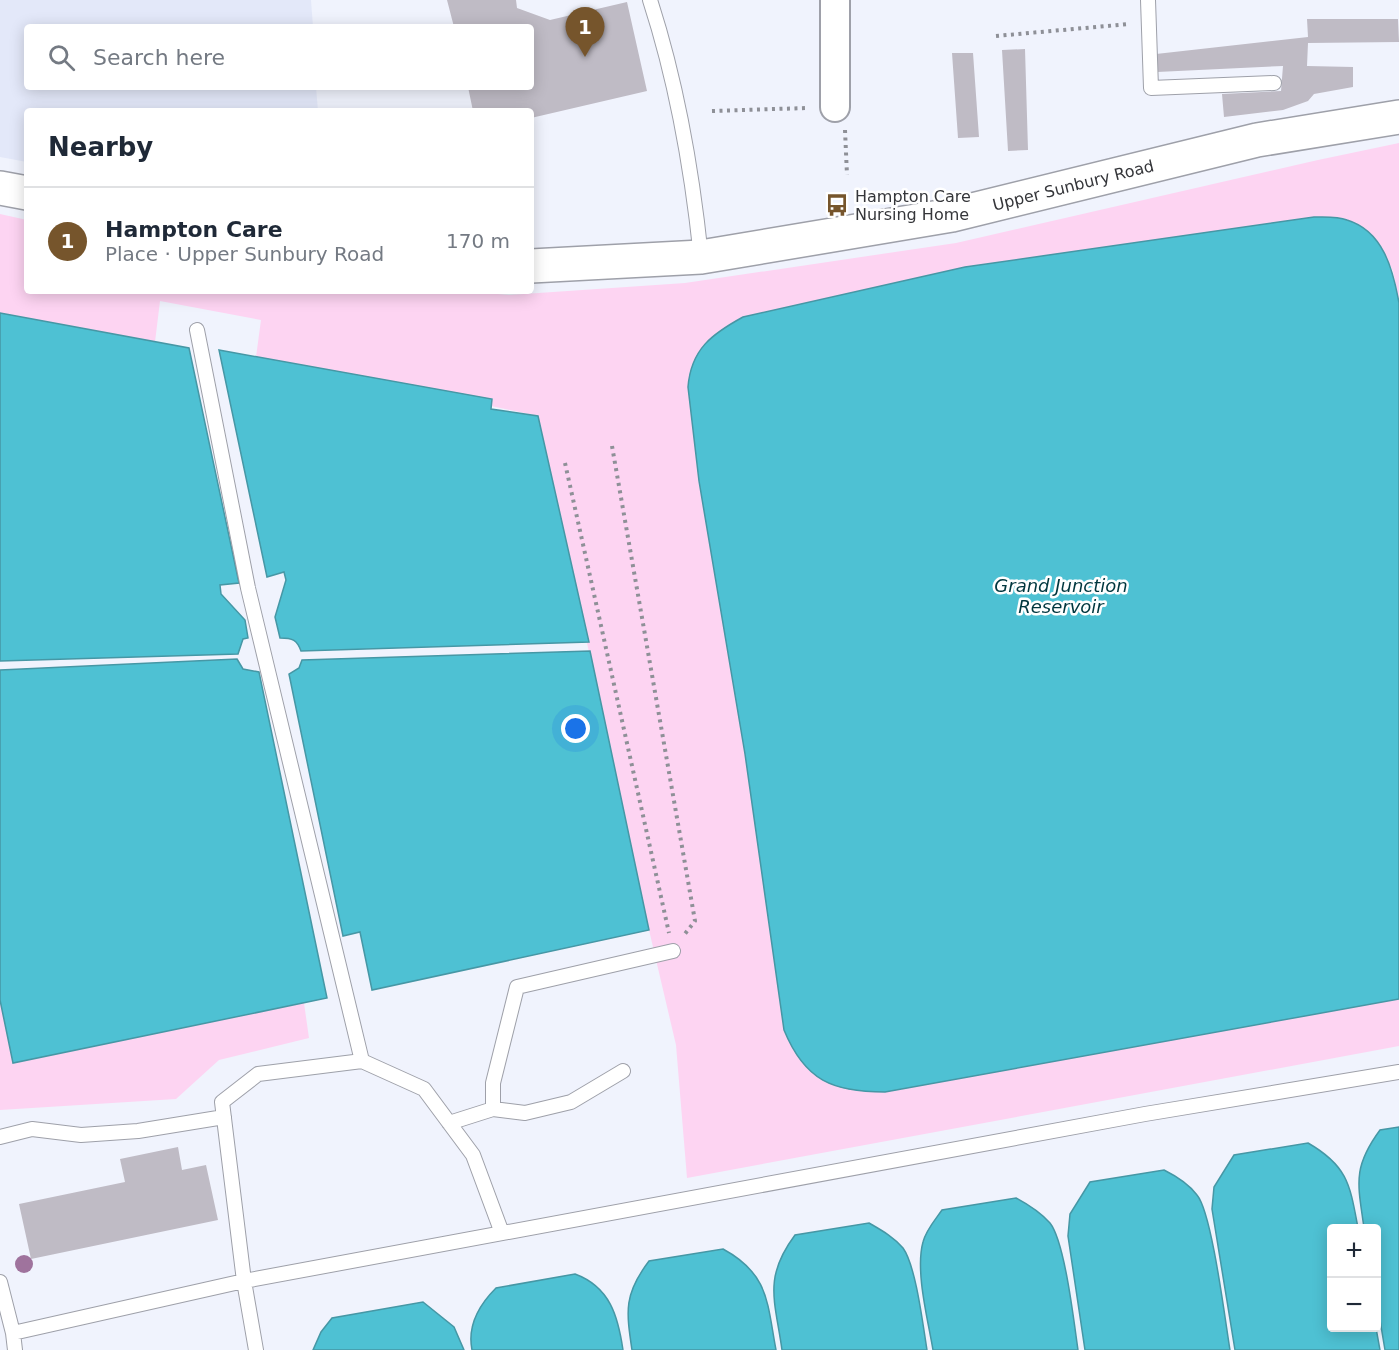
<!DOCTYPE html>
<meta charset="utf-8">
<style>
:root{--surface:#fff;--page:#f6f6f7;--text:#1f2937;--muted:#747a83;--line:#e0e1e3;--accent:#76552c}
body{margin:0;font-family:"DejaVu Sans",sans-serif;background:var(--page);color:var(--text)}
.controls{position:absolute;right:18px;bottom:18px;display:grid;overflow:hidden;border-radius:6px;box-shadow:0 3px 15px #0003}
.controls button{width:54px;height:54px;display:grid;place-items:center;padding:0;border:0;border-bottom:2px solid var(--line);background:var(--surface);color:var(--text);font:30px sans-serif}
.you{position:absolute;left:576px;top:729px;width:21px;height:21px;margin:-15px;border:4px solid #fff;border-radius:50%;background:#1a73e8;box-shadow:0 0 0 9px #1a73e833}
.badge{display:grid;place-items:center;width:39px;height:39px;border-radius:50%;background:var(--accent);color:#fff;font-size:20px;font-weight:700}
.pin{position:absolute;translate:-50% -50px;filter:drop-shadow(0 2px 3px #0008)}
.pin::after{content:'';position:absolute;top:32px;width:21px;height:18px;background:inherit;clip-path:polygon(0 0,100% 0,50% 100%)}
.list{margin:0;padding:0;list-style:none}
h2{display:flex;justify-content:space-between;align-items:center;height:78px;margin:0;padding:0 24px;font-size:26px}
h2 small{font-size:20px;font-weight:400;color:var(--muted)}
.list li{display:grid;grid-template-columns:39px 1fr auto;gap:18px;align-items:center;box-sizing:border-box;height:108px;padding:0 24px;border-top:2px solid var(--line)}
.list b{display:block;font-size:22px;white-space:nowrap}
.list p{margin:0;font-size:20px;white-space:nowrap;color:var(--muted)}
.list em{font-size:20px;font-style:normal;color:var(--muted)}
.icon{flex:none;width:33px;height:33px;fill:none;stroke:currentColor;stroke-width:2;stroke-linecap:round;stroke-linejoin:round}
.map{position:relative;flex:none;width:1399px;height:1350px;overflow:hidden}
.search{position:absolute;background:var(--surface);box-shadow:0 3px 15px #0003;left:24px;top:24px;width:510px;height:66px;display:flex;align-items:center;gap:15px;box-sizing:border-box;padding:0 21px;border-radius:6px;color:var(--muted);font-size:22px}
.panel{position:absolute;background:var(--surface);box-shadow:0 3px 15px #0003;left:24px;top:108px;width:510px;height:186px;border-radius:6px}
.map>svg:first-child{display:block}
</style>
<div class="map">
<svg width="1399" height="1350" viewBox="0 0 1399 1350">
<rect width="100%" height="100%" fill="#f0f3fd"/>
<path fill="#e3e8f9" d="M0,0H311L313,27H27V87H316L318,111H27V162L0,157Z"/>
<path fill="#fdd4f2" d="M1399,143V303L1393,271L1380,245L688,387L699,481L745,754L885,1092L1399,999V1046L687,1178L676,1045L649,930L538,416L491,406L492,399L256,357L261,320L160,301L155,342L0,313V214L27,220V291H464L509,295L685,283L956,243L1318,160Z
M0,999L14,1063L304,1003L309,1038L219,1060L176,1099L0,1110Z"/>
<path fill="#4ec1d3" stroke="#4697a5" stroke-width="1.5" d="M1314,217C1325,217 1337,216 1347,220C1383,231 1393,269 1399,303V999L885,1092C833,1092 805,1081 784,1030L745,754L699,481L688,387C691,349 712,334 743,317L965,267Z
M0,313L189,348L239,583L220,585L221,594L245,620L248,638L243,639L238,654L0,661Z
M219,350L492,399L491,409L538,416L589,642L301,651C297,640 293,638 280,638L275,617L286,580L284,572L267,577Z
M590,651L649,930L372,990L360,932L343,936L289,674L299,668L302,660Z
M237,659L243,669L259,672L327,998L13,1063L0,1000V670Z
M1399,1127V1350H1385L1377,1302L1376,1228H1364C1358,1184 1352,1168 1380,1130Z
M1308,1143C1348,1166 1350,1185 1358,1228H1332V1328H1376L1380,1350H1235L1212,1209L1214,1187L1234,1155Z
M1164,1170C1176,1176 1188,1183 1197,1195C1212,1213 1225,1320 1230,1350H1085L1068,1236L1070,1214L1090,1182Z
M1016,1198C1029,1205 1040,1212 1050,1223C1065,1242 1074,1323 1078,1350H933C928,1320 915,1271 923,1242C926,1230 935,1220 942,1210Z
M869,1223C881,1230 894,1237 903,1248C916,1266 923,1326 927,1350H782C775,1300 763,1278 795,1235Z
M723,1249C769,1274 767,1302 776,1350H632C626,1310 624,1294 649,1261Z
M575,1274C610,1287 618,1316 623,1350H472C467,1325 479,1305 496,1288Z
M423,1302L454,1327L464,1350H313L321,1332L332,1318Z"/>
<path fill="#bfbbc5" d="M447,0H516L517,8L550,20L627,2L647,91L531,118V111H473L468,87H531V27H454Z
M1307,19H1398L1399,42L1308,43L1307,66L1353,67V87L1314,94L1308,101L1283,110L1224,117L1222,94L1281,91L1283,66L1157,72L1156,54L1308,37Z
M1025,49L1028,150L1008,151L1002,50Z
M952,53H973L979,137L958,138Z
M178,1147L182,1170L206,1165L218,1220L31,1259L19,1204L125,1182L120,1159Z"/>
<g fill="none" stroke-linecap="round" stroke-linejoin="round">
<g stroke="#9ea0a9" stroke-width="16">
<path id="lane" d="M650,0C677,83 692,170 701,257
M1148,0L1151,88L1274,83
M197,330L248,588L362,1061
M493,1109V1083L517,987L673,951
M449,1123L493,1109L525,1113L571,1102L623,1071
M0,1137L32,1129L81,1135L138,1131L224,1117
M0,1282L13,1333L244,1281L1145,1114L1399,1072
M13,1333L15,1350
M256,1350L244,1281L222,1102L258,1074L362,1061L424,1089L473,1155L502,1233"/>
</g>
<g stroke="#9ea0a9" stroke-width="32">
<path id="street" d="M835,0V107"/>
</g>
<g stroke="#9ea0a9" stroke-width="36">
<path id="highway" d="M0,188L27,193
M531,266L701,257L952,215L1257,140L1399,117"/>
</g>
<path stroke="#8e9097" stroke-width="4" stroke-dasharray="3 4.5" stroke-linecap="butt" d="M996,36L1129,24
M712,111L807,108
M845,130L847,175
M612,446L695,921L684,935
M565,463L669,933"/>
<use href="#lane" stroke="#fff" stroke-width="14"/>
<use href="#street" stroke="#fff" stroke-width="28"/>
<use href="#highway" stroke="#fff" stroke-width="33"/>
</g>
<circle fill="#9f739d" cx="24" cy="1264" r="9"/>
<defs>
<g id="bus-bare" transform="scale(1.8)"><path d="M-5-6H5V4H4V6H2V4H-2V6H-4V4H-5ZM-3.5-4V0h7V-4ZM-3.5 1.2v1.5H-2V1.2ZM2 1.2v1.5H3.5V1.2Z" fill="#76552c" stroke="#fff" stroke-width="2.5" paint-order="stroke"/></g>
</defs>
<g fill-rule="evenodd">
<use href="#bus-bare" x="837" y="205"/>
</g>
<g text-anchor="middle" stroke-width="5" stroke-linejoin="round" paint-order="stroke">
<g font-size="16" fill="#35363a" stroke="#fff">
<text transform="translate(1073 185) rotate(-14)" y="6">Upper Sunbury Road</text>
</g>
<g font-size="16" fill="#35363a" stroke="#fff" text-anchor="start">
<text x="855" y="202">Hampton Care<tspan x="855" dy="18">Nursing Home</tspan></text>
</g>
<g font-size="18" font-style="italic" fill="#00373f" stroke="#fff">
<text x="1061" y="592">Grand Junction<tspan x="1061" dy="21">Reservoir</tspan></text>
</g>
</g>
</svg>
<div class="controls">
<button>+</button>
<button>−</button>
</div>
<div class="you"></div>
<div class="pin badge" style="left:585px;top:57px">1</div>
<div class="search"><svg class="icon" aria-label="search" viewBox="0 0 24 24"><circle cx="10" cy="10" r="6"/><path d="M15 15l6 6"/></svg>Search here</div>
<section class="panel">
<h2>Nearby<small></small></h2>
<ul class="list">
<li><span class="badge">1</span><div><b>Hampton Care</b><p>Place · Upper Sunbury Road</p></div><em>170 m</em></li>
</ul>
</section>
</div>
